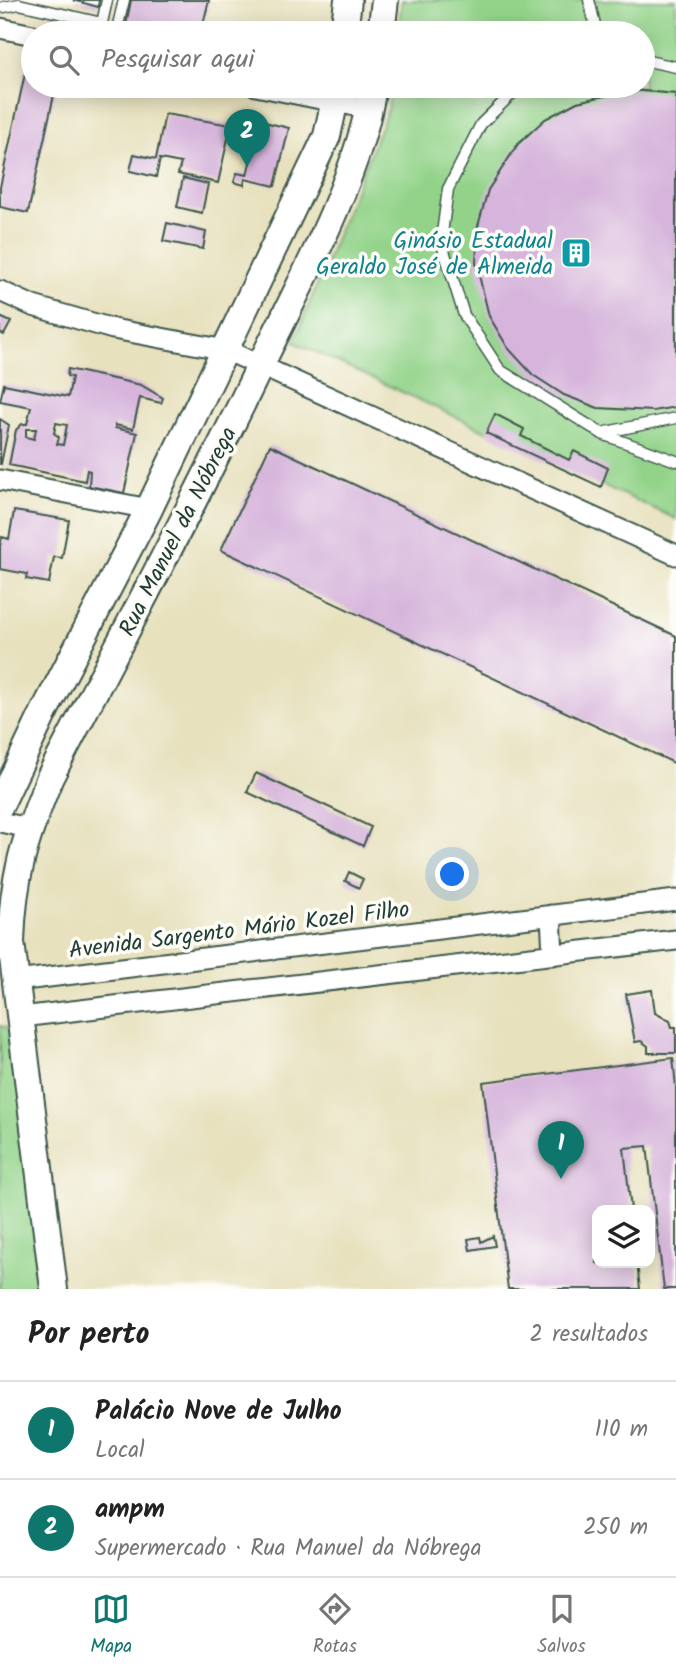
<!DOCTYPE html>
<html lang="pt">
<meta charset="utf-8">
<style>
:root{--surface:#fff;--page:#f6f6f6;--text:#222;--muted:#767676;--line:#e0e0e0;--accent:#0f766e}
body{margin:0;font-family:Kalam,sans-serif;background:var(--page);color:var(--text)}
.controls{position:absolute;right:21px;bottom:21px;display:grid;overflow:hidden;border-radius:14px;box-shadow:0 4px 18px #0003}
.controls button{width:63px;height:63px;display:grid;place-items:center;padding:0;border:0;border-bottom:2px solid var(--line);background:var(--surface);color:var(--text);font:35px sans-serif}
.you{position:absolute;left:453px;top:875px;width:24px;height:24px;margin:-18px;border:5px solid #fff;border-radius:50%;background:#1a73e8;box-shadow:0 0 0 10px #1a73e833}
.badge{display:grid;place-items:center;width:46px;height:46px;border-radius:50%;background:var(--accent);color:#fff;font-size:23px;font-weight:700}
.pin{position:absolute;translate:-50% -58px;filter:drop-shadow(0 2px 4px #0008)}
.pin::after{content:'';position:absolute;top:37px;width:24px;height:21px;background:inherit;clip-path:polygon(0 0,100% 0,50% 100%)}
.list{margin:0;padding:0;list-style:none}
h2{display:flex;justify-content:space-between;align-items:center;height:91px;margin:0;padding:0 28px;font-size:30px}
h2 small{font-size:23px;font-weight:400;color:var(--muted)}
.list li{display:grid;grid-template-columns:46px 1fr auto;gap:21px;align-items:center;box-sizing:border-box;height:98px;padding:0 28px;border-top:2px solid var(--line)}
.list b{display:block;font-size:26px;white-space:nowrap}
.list p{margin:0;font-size:23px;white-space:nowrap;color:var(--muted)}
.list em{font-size:23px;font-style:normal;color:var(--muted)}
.icon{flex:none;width:38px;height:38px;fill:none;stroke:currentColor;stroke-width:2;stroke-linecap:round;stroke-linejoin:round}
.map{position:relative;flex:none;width:676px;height:1289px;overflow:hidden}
.search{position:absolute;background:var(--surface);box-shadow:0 4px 18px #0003;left:21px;right:21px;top:21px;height:77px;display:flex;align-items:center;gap:18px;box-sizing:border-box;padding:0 24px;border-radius:38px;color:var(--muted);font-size:26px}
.sheet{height:287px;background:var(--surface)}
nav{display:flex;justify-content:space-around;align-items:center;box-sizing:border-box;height:98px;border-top:2px solid var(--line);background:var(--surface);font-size:19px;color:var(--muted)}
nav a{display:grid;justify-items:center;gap:4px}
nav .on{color:var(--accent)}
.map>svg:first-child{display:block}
</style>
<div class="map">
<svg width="676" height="1289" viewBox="0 0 676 1289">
<rect width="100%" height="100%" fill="#fdfcf7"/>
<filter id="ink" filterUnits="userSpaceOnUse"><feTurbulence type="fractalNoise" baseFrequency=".0143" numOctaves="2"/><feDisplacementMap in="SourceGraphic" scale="14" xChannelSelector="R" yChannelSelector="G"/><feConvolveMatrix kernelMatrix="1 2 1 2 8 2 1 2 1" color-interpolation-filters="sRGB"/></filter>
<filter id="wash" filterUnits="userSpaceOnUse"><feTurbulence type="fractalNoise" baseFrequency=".00686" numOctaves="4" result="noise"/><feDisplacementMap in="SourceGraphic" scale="28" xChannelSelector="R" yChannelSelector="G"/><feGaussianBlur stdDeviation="1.57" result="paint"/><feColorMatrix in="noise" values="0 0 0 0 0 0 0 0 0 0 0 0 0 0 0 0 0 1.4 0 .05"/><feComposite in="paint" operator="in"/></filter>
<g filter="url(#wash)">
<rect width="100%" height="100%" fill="#e7e1be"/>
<path fill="#92d389" stroke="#58885e" stroke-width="2" d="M402,0H676V519L294,342L388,109L391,86H643V33H398Z
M0,1026L16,1030L45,1289H0Z"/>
<g id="blocks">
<path fill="#d6b4db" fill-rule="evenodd" d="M73,0H99L98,7Z
M131,0H209L201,33H166L126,25Z
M26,69L33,71V86H56L28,213L0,207V187Z
M631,90L676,94V407L653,411L598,408L564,395L533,375L508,348L489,316L476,263L478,226L488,190L518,144L545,119L577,102Z
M165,114L231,125L218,183L178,174L181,163L160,159L156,177L130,171L134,154L156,159Z
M260,121L289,128L275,186L245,179L244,185L234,182L237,173L247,175Z
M183,178L208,184L202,213L177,207Z
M167,223L206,232L203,249L163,241Z
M0,317L11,322L4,335L0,333Z
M68,369L141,385L163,398L161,403L140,398L133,429L115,425V428L137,433L124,493L89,486L90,471L87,470L85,481L9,465L16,430L22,424H27L31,407L0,401L4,384L68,397L72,377L67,376ZM56,423L67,425L63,445L57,444L59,437L54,433ZM26,429H36L34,439L26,437Z
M495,414L524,429L521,436L569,460L574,451L608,468L601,487L486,433Z
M0,419L9,425L1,464H0Z
M270,445L676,636V764L221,550Z
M14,511L69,520L62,558L54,557L49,583L26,579L27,574L0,569V546L2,537L9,539Z
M256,773L371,827L363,846L247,792Z
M349,872L363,879L359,888L345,881Z
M652,990L655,1013L670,1021L672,1027H676V1053H648V1046L641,1041L635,1042L626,994Z
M673,1058L676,1087V1289H664L647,1146L624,1148L631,1210H597V1263H637L640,1289H508L483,1082Z
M493,1236L495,1246L470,1250L468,1239L480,1237L481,1242Z"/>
</g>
</g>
<g filter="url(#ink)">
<use href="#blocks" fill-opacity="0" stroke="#3d5649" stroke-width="2"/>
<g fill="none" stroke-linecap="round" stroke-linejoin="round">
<g stroke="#3d5649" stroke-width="13">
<path id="lane" d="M589,0L597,33
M4,7L19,4L102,23L107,0
M116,33L124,0
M643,60L676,67
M520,86L481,124L448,189L441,241L464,315L500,370L601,433L676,418
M602,434L676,461"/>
</g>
<g stroke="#3d5649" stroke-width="23">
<path id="street" d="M0,28L33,35
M256,86L370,109
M0,291L33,306L113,329L226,350L676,555
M0,480L149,509
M0,822L29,828
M551,915L553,955
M16,981L676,900
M21,1017L676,940"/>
</g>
<g stroke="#3d5649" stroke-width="30">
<path id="secondary" d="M344,33L348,0
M381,33L385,0
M0,805L45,710L149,509L327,136L338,86
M54,1289L11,942C13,874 25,839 50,777C121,640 194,504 260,366C300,284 360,175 373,86"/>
</g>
<use href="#lane" stroke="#fff" stroke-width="10"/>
<use href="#street" stroke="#fff" stroke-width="19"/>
<use href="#secondary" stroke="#fff" stroke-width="26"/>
</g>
</g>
<defs>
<g id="building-square" transform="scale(1.575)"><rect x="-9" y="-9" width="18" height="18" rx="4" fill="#0f9aa8" stroke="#fdfcf7"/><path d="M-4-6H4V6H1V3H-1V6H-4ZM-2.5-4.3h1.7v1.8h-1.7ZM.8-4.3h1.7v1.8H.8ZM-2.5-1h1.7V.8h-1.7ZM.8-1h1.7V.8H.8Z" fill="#fff"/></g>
</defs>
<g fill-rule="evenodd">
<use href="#building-square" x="576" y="253"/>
</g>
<g text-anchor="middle" stroke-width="7" stroke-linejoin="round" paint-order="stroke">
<g font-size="23" fill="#0d838f" stroke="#fdfcf7" text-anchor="end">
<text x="553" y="248">Ginásio Estadual<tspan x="553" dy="26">Geraldo José de Almeida</tspan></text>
</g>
<g font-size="23" fill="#1f3d34" stroke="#fdfcf7">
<text transform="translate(177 531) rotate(-63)" y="8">Rua Manuel da Nóbrega</text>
<text transform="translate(239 929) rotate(-7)" y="8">Avenida Sargento Mário Kozel Filho</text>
</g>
</g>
</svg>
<div class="controls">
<button><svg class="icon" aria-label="layers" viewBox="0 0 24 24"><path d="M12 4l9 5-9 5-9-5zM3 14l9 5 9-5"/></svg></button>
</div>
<div class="you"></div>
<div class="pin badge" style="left:561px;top:1179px">1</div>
<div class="pin badge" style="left:247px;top:167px">2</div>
<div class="search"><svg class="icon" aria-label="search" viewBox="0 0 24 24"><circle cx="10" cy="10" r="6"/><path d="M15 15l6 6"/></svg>Pesquisar aqui</div>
</div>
<section class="sheet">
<h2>Por perto<small>2 resultados</small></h2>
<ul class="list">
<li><span class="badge">1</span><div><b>Palácio Nove de Julho</b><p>Local</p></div><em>110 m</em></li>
<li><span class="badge">2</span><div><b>ampm</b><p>Supermercado · Rua Manuel da Nóbrega</p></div><em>250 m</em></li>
</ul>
</section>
<nav>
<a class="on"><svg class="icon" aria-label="map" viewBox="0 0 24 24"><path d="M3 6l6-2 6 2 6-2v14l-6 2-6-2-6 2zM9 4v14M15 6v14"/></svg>Mapa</a>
<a><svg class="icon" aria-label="directions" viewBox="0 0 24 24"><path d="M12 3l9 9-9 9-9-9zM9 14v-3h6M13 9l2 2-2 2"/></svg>Rotas</a>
<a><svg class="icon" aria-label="saved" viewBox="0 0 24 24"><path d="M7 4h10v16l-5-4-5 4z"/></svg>Salvos</a>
</nav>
